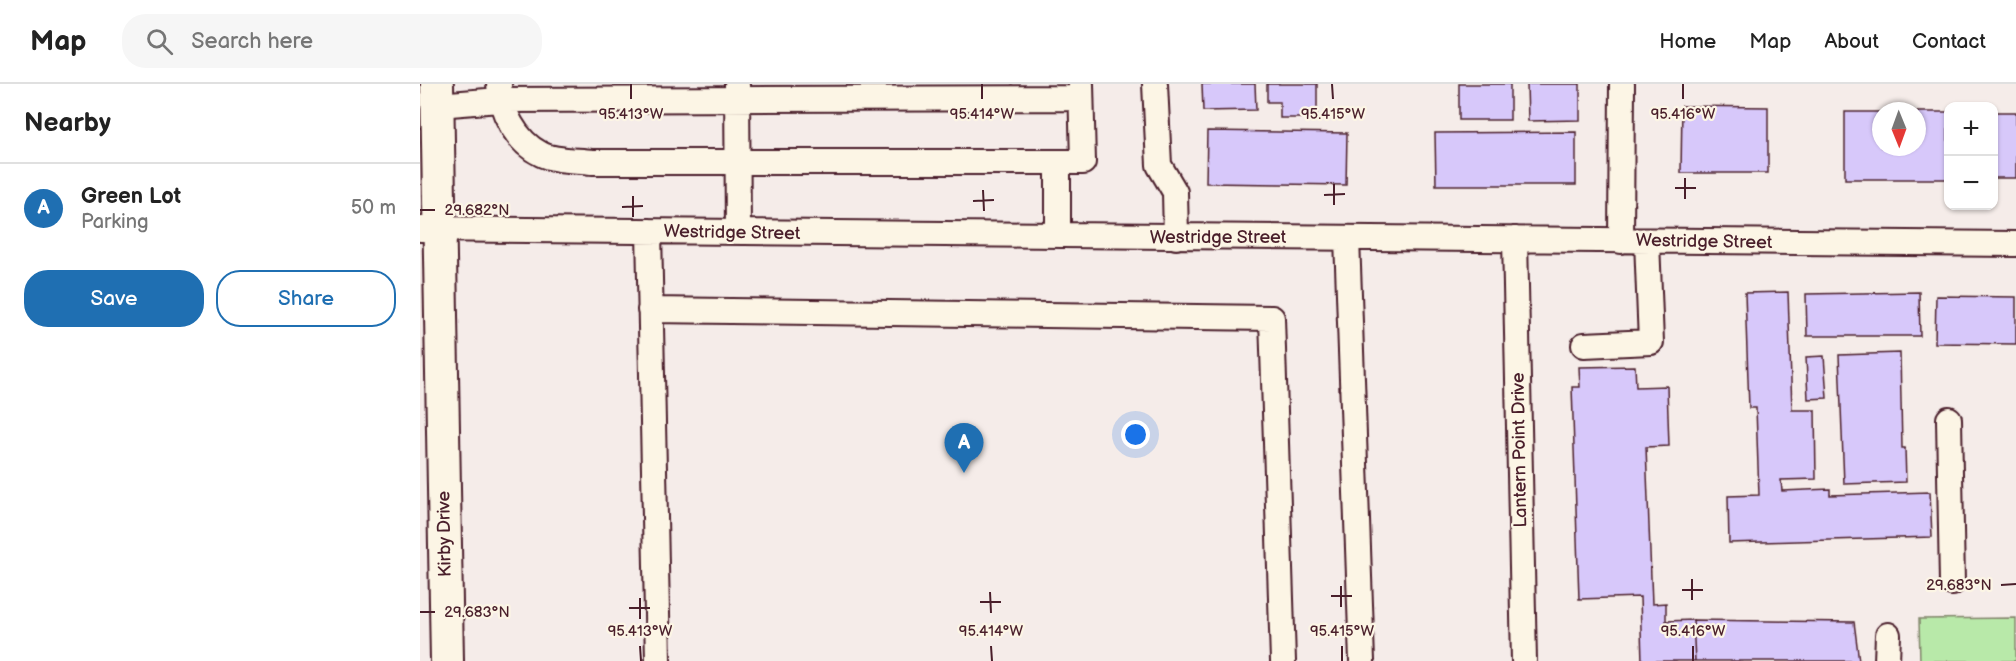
<!DOCTYPE html>
<meta charset="utf-8">
<style>
:root{--surface:#fff;--page:#f6f6f6;--text:#222;--muted:#767676;--line:#e0e0e0;--accent:#1f6fb2}
body{margin:0;font-family:"Balsamiq Sans",sans-serif;background:var(--page);color:var(--text)}
.controls{position:absolute;right:18px;top:18px;display:grid;overflow:hidden;border-radius:12px;box-shadow:0 2px 4px #0004}
.controls button{width:54px;height:54px;display:grid;place-items:center;padding:0;border:0;border-bottom:2px solid var(--line);background:var(--surface);color:var(--text);font:30px sans-serif}
.compass{position:absolute;left:1452px;top:18px;width:54px;height:54px;border-radius:50%;background:var(--surface);box-shadow:0 2px 4px #0004;rotate:179deg}
.you{position:absolute;left:716px;top:351px;width:21px;height:21px;margin:-15px;border:4px solid #fff;border-radius:50%;background:#1a73e8;box-shadow:0 0 0 9px #1a73e833}
.badge{display:grid;place-items:center;width:39px;height:39px;border-radius:50%;background:var(--accent);color:#fff;font-size:20px;font-weight:700}
.pin{position:absolute;translate:-50% -50px;filter:drop-shadow(0 2px 3px #0008)}
.pin::after{content:'';position:absolute;top:32px;width:21px;height:18px;background:inherit;clip-path:polygon(0 0,100% 0,50% 100%)}
.list{margin:0;padding:0;list-style:none}
h2{display:flex;justify-content:space-between;align-items:center;height:78px;margin:0;padding:0 24px;font-size:26px}
h2 small{font-size:20px;font-weight:400;color:var(--muted)}
.list li{display:grid;grid-template-columns:39px 1fr auto;gap:18px;align-items:center;box-sizing:border-box;height:90px;padding:0 24px;border-top:2px solid var(--line)}
.list b{display:block;font-size:22px;white-space:nowrap}
.list p{margin:0;font-size:20px;white-space:nowrap;color:var(--muted)}
.list em{font-size:20px;font-style:normal;color:var(--muted)}
.actions{display:flex;gap:12px;padding:18px 24px}
.actions a{flex:1;padding:14px 0;border:2px solid var(--accent);border-radius:24px;text-align:center;font-size:21px;color:var(--accent)}
.actions .main{background:var(--accent);color:#fff}
.icon{flex:none;width:33px;height:33px;fill:none;stroke:currentColor;stroke-width:2;stroke-linecap:round;stroke-linejoin:round}
.map{position:relative;flex:none;width:1596px;height:577px;overflow:hidden}
header{display:flex;align-items:center;gap:36px;box-sizing:border-box;height:84px;padding:0 30px;background:var(--surface);border-bottom:2px solid var(--line)}
header strong{font-size:28px}
nav{display:flex;gap:33px;margin-inline-start:auto;font-size:21px}
.search{width:420px;height:54px;background:var(--page);display:flex;align-items:center;gap:15px;box-sizing:border-box;padding:0 21px;border-radius:24px;color:var(--muted);font-size:22px}
main{display:flex}
aside{flex:1;background:var(--surface)}
.map>svg:first-child{display:block}
</style>
<header>
<strong>Map</strong>
<div class="search"><svg class="icon" aria-label="search" viewBox="0 0 24 24"><circle cx="10" cy="10" r="6"/><path d="M15 15l6 6"/></svg>Search here</div>
<nav><a>Home</a><a>Map</a><a>About</a><a>Contact</a></nav>
</header>
<main>
<aside>
<h2>Nearby<small></small></h2>
<ul class="list">
<li><span class="badge">A</span><div><b>Green Lot</b><p>Parking</p></div><em>50 m</em></li>
</ul>
<div class="actions"><a class="main">Save</a><a>Share</a></div>
</aside>
<div class="map">
<svg width="1596" height="577" viewBox="0 0 1596 577">
<rect width="100%" height="100%" fill="#f5ece9"/>
<filter id="ink" filterUnits="userSpaceOnUse"><feTurbulence type="fractalNoise" baseFrequency=".0167" numOctaves="2"/><feDisplacementMap in="SourceGraphic" scale="12" xChannelSelector="R" yChannelSelector="G"/><feConvolveMatrix kernelMatrix="1 2 1 2 8 2 1 2 1" color-interpolation-filters="sRGB"/></filter>
<g filter="url(#ink)">
<path fill="#b8e9a9" stroke="#81846a" stroke-width="1.5" d="M1596,534V577H1500L1499,535Z"/>
<path fill="#d7c8fa" stroke="#4a1f2b" stroke-width="1.5" d="M782,0H835L836,26L783,27Z
M847,0H897V34H860V18H847Z
M1039,0H1090V36H1039Z
M1107,0H1160V36L1108,37Z
M1262,22L1348,23V89H1261Z
M1425,28H1461V63H1497V28H1528V95H1425Z
M1574,28H1596V94H1574Z
M787,47L927,49L926,101L786,99Z
M1156,48V101H1016L1015,49Z
M1368,208L1372,326H1395L1396,395L1361,396L1362,407L1410,405V411L1510,408L1512,453L1309,459L1308,412L1339,411L1336,324H1329L1325,209Z
M1499,208L1500,252H1387L1386,210Z
M1516,212L1596,213V260L1515,259Z
M1480,269L1482,364H1485L1486,398L1424,400L1419,271Z
M1404,272L1407,314L1388,315L1386,273Z
M1215,282L1216,303L1247,302L1249,362L1226,363L1232,520L1246,519V537L1273,536L1275,577H1222L1220,513L1159,515L1152,303H1160L1159,283Z
M1273,536L1434,538L1439,577H1275Z"/>
<g fill="none" stroke-linecap="round" stroke-linejoin="round">
<g stroke="#4a1f2b" stroke-width="28">
<path id="minor" d="M79,0C80,26 96,58 121,70C134,77 158,76 172,78H638V151
M735,0L739,81L755,108L756,153
M317,1L318,148
M18,21L79,16L661,14
M638,78H663L661,0
M0,145L1596,160
M229,147L238,577
M927,154L942,577
M1095,155L1104,577
M1201,157L1202,0
M230,226L852,234L863,577
M1164,261L1231,258L1227,157
M1529,335L1532,499
M1467,577L1468,551"/>
</g>
<g stroke="#4a1f2b" stroke-width="36">
<path id="major" d="M17,0L27,577"/>
</g>
<use href="#minor" stroke="#fcf5e5" stroke-width="24"/>
<use href="#major" stroke="#fcf5e5" stroke-width="32"/>
</g>
</g>
<path fill="none" stroke="#4a1f2b" stroke-width="2" d="M211,0V15M562,0V15M912,0L913,15M1263,0V15M1265,94V115M914,100V121M1255,104H1276M563,106L564,127M904,111L925,110M213,112V133M553,117L574,116M202,123L223,122M0,126H15M1272,495V516M1581,501L1596,500M921,502V523M1262,506H1283M570,508L571,529M911,512H932M220,514V535M560,518H581M209,524H230M0,528H15M220,562L221,577M571,562L572,577M922,562V577M1273,562V577"/>
<g text-anchor="middle" stroke-width="4.5" stroke-linejoin="round" paint-order="stroke">
<g font-size="18" fill="#4a1f2b" stroke="#fcf5e5">
<text transform="translate(312 148) rotate(1)" y="6">Westridge Street</text>
<text x="798" y="159">Westridge Street</text>
<text transform="translate(1284 157) rotate(1)" y="6">Westridge Street</text>
<text transform="translate(1099 366) rotate(-91)" y="6">Lantern Point Drive</text>
<text transform="translate(24 450) rotate(-91)" y="6">Kirby Drive</text>
</g>
</g>
<g font-size="15" text-anchor="middle" fill="#4a1f2b" stroke="#fcf5e5" stroke-width="4.5" stroke-linejoin="round" paint-order="stroke">
<text x="211" y="35">95.413°W</text>
<text x="562" y="35">95.414°W</text>
<text x="913" y="35">95.415°W</text>
<text x="1263" y="35">95.416°W</text>
<text x="57" y="131">29.682°N</text>
<text x="1539" y="506">29.683°N</text>
<text x="57" y="533">29.683°N</text>
<text x="220" y="552">95.413°W</text>
<text x="571" y="552">95.414°W</text>
<text x="922" y="552">95.415°W</text>
<text x="1273" y="552">95.416°W</text>
</g>
</svg>
<div class="controls">
<button>+</button>
<button>−</button>
</div>
<svg class="compass" viewBox="-18 -18 36 36"><path d="M0-13l5 13h-10z" fill="#e53935"/><path d="M0 13l5-13h-10z" fill="#767676"/></svg>
<div class="you"></div>
<div class="pin badge" style="left:544px;top:389px">A</div>
</div>
</main>
